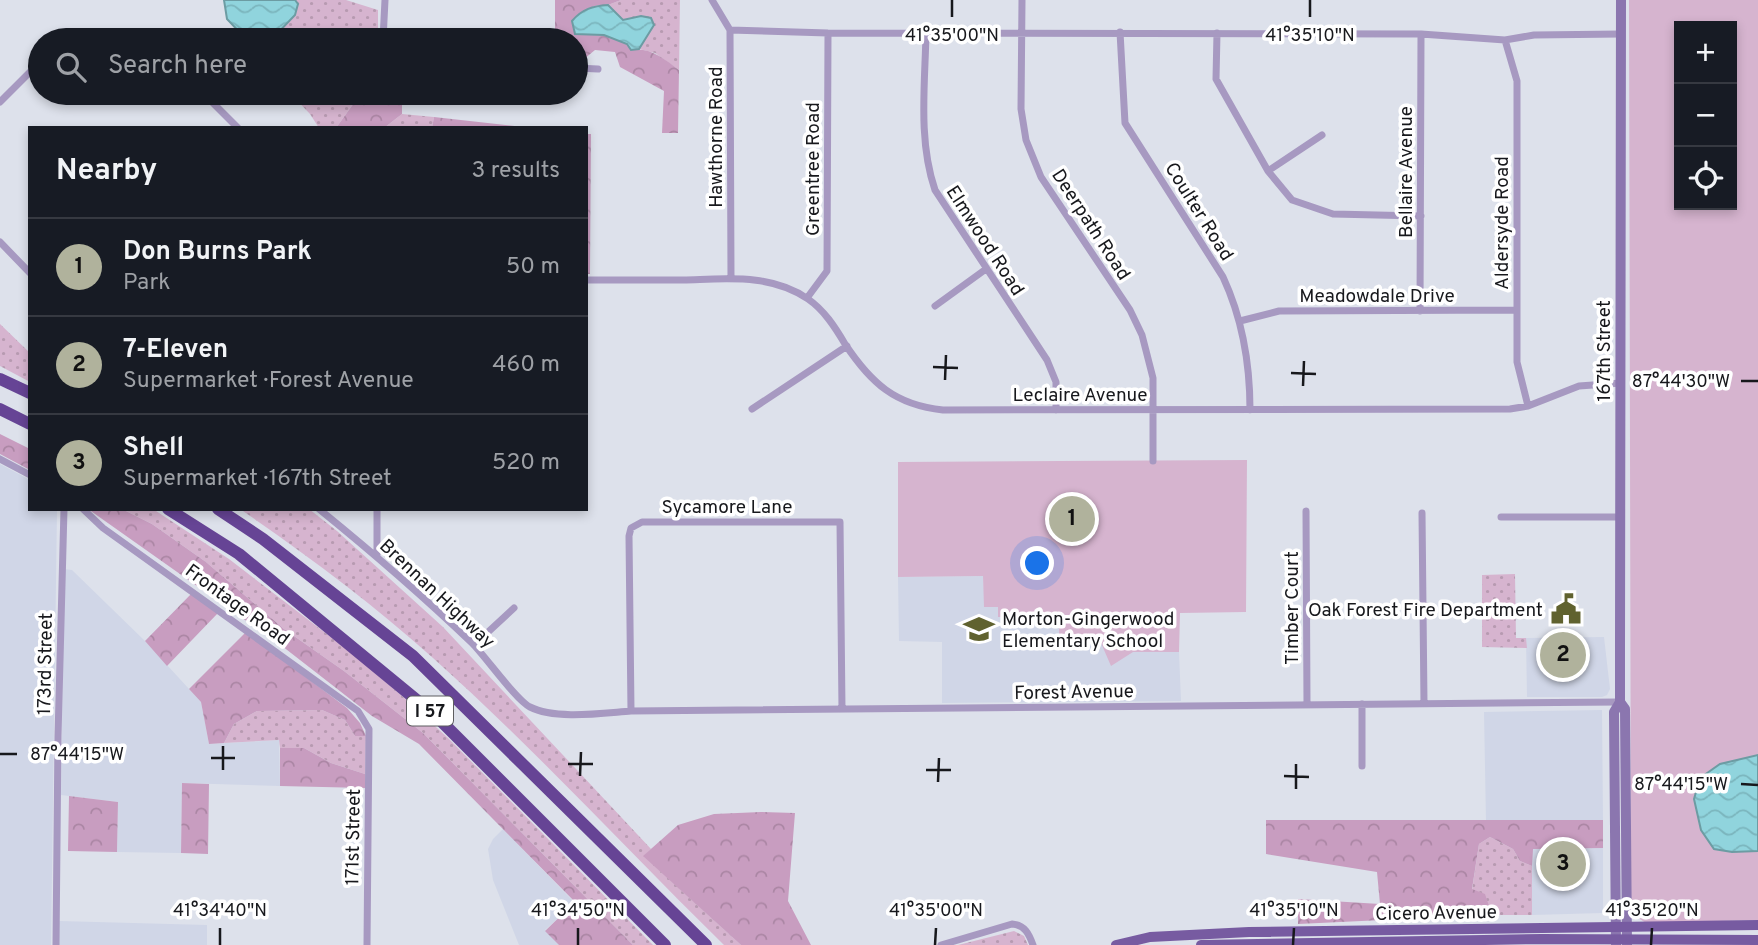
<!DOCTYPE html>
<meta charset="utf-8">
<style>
:root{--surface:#171b24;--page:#242831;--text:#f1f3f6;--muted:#9ea1a6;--line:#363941;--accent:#b0b29c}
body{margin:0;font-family:Overpass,sans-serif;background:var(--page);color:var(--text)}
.controls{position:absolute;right:21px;top:21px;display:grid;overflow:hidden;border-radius:0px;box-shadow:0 4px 10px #0003}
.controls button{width:63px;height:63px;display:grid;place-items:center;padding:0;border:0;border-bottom:2px solid var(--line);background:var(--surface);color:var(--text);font:35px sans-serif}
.you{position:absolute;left:1038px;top:564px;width:24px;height:24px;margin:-18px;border:5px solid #fff;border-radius:50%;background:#1a73e8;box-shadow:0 0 0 10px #1a73e833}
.badge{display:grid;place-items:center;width:46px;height:46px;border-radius:50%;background:var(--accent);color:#111;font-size:23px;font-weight:700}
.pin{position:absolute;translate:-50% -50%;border:4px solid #fff;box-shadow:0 2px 7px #0006}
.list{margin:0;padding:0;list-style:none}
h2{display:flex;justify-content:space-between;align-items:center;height:91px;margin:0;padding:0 28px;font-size:30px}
h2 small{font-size:23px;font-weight:400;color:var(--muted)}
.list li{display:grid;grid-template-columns:46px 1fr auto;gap:21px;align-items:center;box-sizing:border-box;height:98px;padding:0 28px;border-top:2px solid var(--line)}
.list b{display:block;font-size:26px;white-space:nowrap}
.list p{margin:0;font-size:23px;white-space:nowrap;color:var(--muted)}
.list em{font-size:23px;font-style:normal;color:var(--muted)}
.icon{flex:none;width:38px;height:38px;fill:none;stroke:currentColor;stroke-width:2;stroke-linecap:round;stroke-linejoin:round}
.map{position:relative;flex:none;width:1758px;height:945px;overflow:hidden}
.search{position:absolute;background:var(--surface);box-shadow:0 4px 10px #0003;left:28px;top:28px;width:560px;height:77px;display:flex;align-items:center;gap:18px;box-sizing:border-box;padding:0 24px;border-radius:38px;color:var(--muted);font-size:26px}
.panel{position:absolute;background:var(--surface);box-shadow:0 4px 10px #0003;left:28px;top:126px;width:560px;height:385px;border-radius:0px}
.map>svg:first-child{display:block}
</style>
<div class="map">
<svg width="1758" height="945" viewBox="0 0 1758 945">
<defs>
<pattern id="grass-dots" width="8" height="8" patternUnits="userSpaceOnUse" patternTransform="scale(1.75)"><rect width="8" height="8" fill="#d6b4cf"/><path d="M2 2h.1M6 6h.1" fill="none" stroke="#b79ab1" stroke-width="1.8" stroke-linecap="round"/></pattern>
<pattern id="forest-crowns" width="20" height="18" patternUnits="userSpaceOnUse" patternTransform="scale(1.75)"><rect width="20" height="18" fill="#c89dc0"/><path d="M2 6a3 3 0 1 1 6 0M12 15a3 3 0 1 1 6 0" fill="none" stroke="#ab86a4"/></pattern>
<pattern id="water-waves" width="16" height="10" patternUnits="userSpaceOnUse" patternTransform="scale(1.75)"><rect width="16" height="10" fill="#90d4dd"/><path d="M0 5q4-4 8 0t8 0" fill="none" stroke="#7bb5bd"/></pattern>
</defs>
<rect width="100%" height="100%" fill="#dde1eb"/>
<path fill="#d0d6e7" d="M0,464L30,480V509L57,510L51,945H0Z
M64,569L72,570L145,641L201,702L209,744L279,740L280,786L182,783L181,853L117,852L118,802L61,795Z
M983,576L985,607L998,606L1059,616L1101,642L1133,652H1179L1181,701L942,703V642L899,641L898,577Z
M1604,637L1610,689L1607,695L1602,697H1527L1526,638Z
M1602,710L1603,820L1486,821L1484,712Z
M503,829L575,903L545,930L559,945H519L493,880L488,849L493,839Z
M1603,848V913L1532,915V849Z
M59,921L207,925V945H59Z"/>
<path fill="url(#grass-dots)" d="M295,0H346L378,10V40H271L285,26L298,5Z
M621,0H680L679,70L655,53L639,49L654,25L641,16L623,21L608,5Z
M290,93H361L336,128H319L310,114Z
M402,114L434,117L432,128H384Z
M0,324L30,353V382L0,366Z
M122,509H153L229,559L349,651L402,696L448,738L653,945H633L423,733L344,671L284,629L206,562L152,524Z
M240,509H309L337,531L443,627L651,849L644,856L741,945H724C627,850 535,749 433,658C373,604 307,555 240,509Z
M1515,574L1516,638H1526L1527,648L1482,647V575Z
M322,710L345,720L355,736H366L365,774L331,763L304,748H280L279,740L224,743L234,724L257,711Z
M1490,837L1513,849L1520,861L1532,866V915H1489V906L1472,890L1479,844Z
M1014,931L1024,936L1028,945H958Z"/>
<path fill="url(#forest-crowns)" d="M555,0H621L608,5L594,6L575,34L604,35L627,44L631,50C651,47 664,59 679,70L678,133H662L664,91L620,67L615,52L595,50L584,59H576V40H555Z
M361,93H402V114L384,128H336Z
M434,117L532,128H432Z
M586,134H591L590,274H586Z
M0,434L30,449V470L0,454Z
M88,509H122L152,524L206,562L284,629L344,671L423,733L633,945H559L545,931L575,902L419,744L372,716L282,646Z
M192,593L218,613L167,666L145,641Z
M246,632L347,708L360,723L366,736H355L345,720L322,710L257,711L234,724L224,743L209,744L201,702L189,689Z
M280,748H304L331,763L365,774V788L280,786Z
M182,783L209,784L208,854L181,853Z
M69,796L118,802L117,852L68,851Z
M761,812L795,813L788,901L811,945H741L643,856L678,825L714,814Z
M1266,820H1603V848L1533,849L1532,866L1520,861L1513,849L1490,837L1479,844L1472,889L1485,894L1489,906V915L1298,924V899L1380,904L1377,872L1266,854Z"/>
<path fill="#d6b4cf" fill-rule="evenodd" d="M1629,0H1758V920L1646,923L1635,916L1631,904ZM1679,26H1732V205H1679Z
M1247,460L1246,612L1180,613L1179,652H1133L1111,666L1101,643H1059V616L998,617V607H984L983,576L898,577V462Z"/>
<path fill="url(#water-waves)" stroke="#6c9ca3" stroke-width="2" d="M224,0H295L298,4L295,15L271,40H247L227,19Z
M608,5L623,20L641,16L651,18L654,25L639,49L631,50L627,44L604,35L575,34L572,21C582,9 593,6 608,5Z
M1758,755V851L1732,852L1714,849L1701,830L1694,799L1700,778L1720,764Z"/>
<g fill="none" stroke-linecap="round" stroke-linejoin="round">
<path stroke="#a799c1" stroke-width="7" d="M712,0L730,30L731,279
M1022,0L1021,109L1026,140L1041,177L1130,310L1142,335L1153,378V461
M730,30L828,33L1421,34L1505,40L1534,35L1621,34
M1120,32L1125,123L1223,277C1243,320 1250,363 1250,410
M926,33C925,85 918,140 935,190L1047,360L1056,382V410
M1217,33L1216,79L1268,171L1292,200L1333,214L1421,216
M68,40C89,33 123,33 144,40
M383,40L385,0
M1505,40L1517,81V362L1528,406
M576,68L598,69
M203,93L238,128
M0,102L40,62
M1268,171L1322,135
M0,242L30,273
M586,280C618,280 651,280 683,280C725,279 771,273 808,299C824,310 835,327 845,344C871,383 895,405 943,410L1510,409L1528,406L1579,386L1621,383
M807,298L827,271L828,33
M935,306L986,269
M1420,311L1421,34
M1240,321L1279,311L1516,310
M752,409L847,346
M0,459L30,475
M83,509L103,528L358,711L369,729L367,945
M319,509C372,552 423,596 472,643C486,657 516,700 530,707C555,720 603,713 631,711L1620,702
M1306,511L1307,705
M1422,513L1424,703
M1501,517H1620
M377,556V509
M474,645L514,608
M1362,704V766
M631,711L629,536L631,528L642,522H840L842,709
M56,945L58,736L64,509
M941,945L1012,924C1025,925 1029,934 1033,945"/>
<path stroke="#8b76af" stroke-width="10" d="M1621,0L1620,647V702L1625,709L1627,945
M1616,945L1614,712L1620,702"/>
<path stroke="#775ba1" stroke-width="10" d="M1116,945L1150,937L1249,932L1758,925
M1201,945L1541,939L1758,940"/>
<path stroke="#664495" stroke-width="12" d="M0,379L30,393
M0,409L30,424
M168,509L239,554L436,716L665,945
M218,509L263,539L413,656L706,945"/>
</g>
<path fill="none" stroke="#17181c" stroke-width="2.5" d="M952,17V0M1310,17V0M933,367L958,368M1291,373L1316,374M945,380L946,355M1741,381H1758M1303,386L1304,361M0,754H17M211,758H235M568,764H593M223,770V746M926,770H951M580,776L581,752M1284,776L1309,777M938,782L939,758M1741,784L1758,785M1296,789V764M220,945V928M578,945V928M935,945L936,928M1293,945L1294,928M1651,945L1652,928"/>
<defs>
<g id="civic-bare" transform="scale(2.415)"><path d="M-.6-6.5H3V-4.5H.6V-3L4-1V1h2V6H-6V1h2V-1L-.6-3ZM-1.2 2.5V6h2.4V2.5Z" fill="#60622f" stroke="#fff" stroke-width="2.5" paint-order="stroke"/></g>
<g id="school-bare" transform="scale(2.415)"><path d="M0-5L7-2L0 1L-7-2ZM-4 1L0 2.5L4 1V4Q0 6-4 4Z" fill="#60622f" stroke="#fff" stroke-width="2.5" paint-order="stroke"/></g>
</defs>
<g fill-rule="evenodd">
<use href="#civic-bare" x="1566" y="609"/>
<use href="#school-bare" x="979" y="629"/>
</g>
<g text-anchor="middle" stroke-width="7" stroke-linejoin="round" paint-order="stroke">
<rect fill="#fff" stroke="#5d5d60" stroke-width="2" x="407" y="696.5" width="46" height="29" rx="5"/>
<g font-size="18" font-weight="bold" fill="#17181c">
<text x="430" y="717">I 57</text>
</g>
<g font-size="19" fill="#17181c" stroke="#fff">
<text transform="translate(715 137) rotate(-90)" y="7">Hawthorne Road</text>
<text transform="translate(812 169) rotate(-90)" y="7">Greentree Road</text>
<text transform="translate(1405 172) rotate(-90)" y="7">Bellaire Avenue</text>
<text transform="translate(1200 211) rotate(58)" y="7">Coulter Road</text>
<text transform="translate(1501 223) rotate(-90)" y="7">Aldersyde Road</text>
<text transform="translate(1092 224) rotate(57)" y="7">Deerpath Road</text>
<text transform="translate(986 240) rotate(57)" y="7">Elmwood Road</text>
<text x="1377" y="302">Meadowdale Drive</text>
<text transform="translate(1603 351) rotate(-90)" y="7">167th Street</text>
<text x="1080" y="401">Leclaire Avenue</text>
<text x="727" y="513">Sycamore Lane</text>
<text transform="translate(438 593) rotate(43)" y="7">Brennan Highway</text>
<text transform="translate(238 604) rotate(36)" y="7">Frontage Road</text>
<text transform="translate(1291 608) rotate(-90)" y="7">Timber Court</text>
<text transform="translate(44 664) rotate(-89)" y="7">173rd Street</text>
<text transform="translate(1074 691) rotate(-1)" y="7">Forest Avenue</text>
<text transform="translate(352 837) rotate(-89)" y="7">171st Street</text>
<text transform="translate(1436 912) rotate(-1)" y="7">Cicero Avenue</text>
</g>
<g font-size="19" fill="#17181c" stroke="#fff" text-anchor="end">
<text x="1543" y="616">Oak Forest Fire Department</text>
<text x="1002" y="625" text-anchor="start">Morton-Gingerwood<tspan x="1002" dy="22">Elementary School</tspan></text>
</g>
</g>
<g font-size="18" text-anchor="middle" fill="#17181c" stroke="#fff" stroke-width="7" stroke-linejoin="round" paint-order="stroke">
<text x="952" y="41">41°35'00"N</text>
<text x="1310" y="41">41°35'10"N</text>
<text x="1681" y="387">87°44'30"W</text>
<text x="77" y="760">87°44'15"W</text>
<text x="1681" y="790">87°44'15"W</text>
<text x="220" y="916">41°34'40"N</text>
<text x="578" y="916">41°34'50"N</text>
<text x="936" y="916">41°35'00"N</text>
<text x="1294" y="916">41°35'10"N</text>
<text x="1652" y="916">41°35'20"N</text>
</g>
</svg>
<div class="controls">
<button>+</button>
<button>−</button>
<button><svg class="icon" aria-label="locate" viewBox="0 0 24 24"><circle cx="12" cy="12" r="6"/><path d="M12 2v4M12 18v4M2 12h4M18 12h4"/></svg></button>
</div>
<div class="you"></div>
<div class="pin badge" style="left:1072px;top:519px">1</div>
<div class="pin badge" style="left:1563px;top:655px">2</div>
<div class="pin badge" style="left:1563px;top:864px">3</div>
<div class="search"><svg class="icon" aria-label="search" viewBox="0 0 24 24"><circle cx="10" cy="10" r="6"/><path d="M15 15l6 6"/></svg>Search here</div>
<section class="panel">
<h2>Nearby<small>3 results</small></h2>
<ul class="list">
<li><span class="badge">1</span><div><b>Don Burns Park</b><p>Park</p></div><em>50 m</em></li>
<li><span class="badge">2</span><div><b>7-Eleven</b><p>Supermarket · Forest Avenue</p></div><em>460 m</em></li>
<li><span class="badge">3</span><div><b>Shell</b><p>Supermarket · 167th Street</p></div><em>520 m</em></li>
</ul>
</section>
</div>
